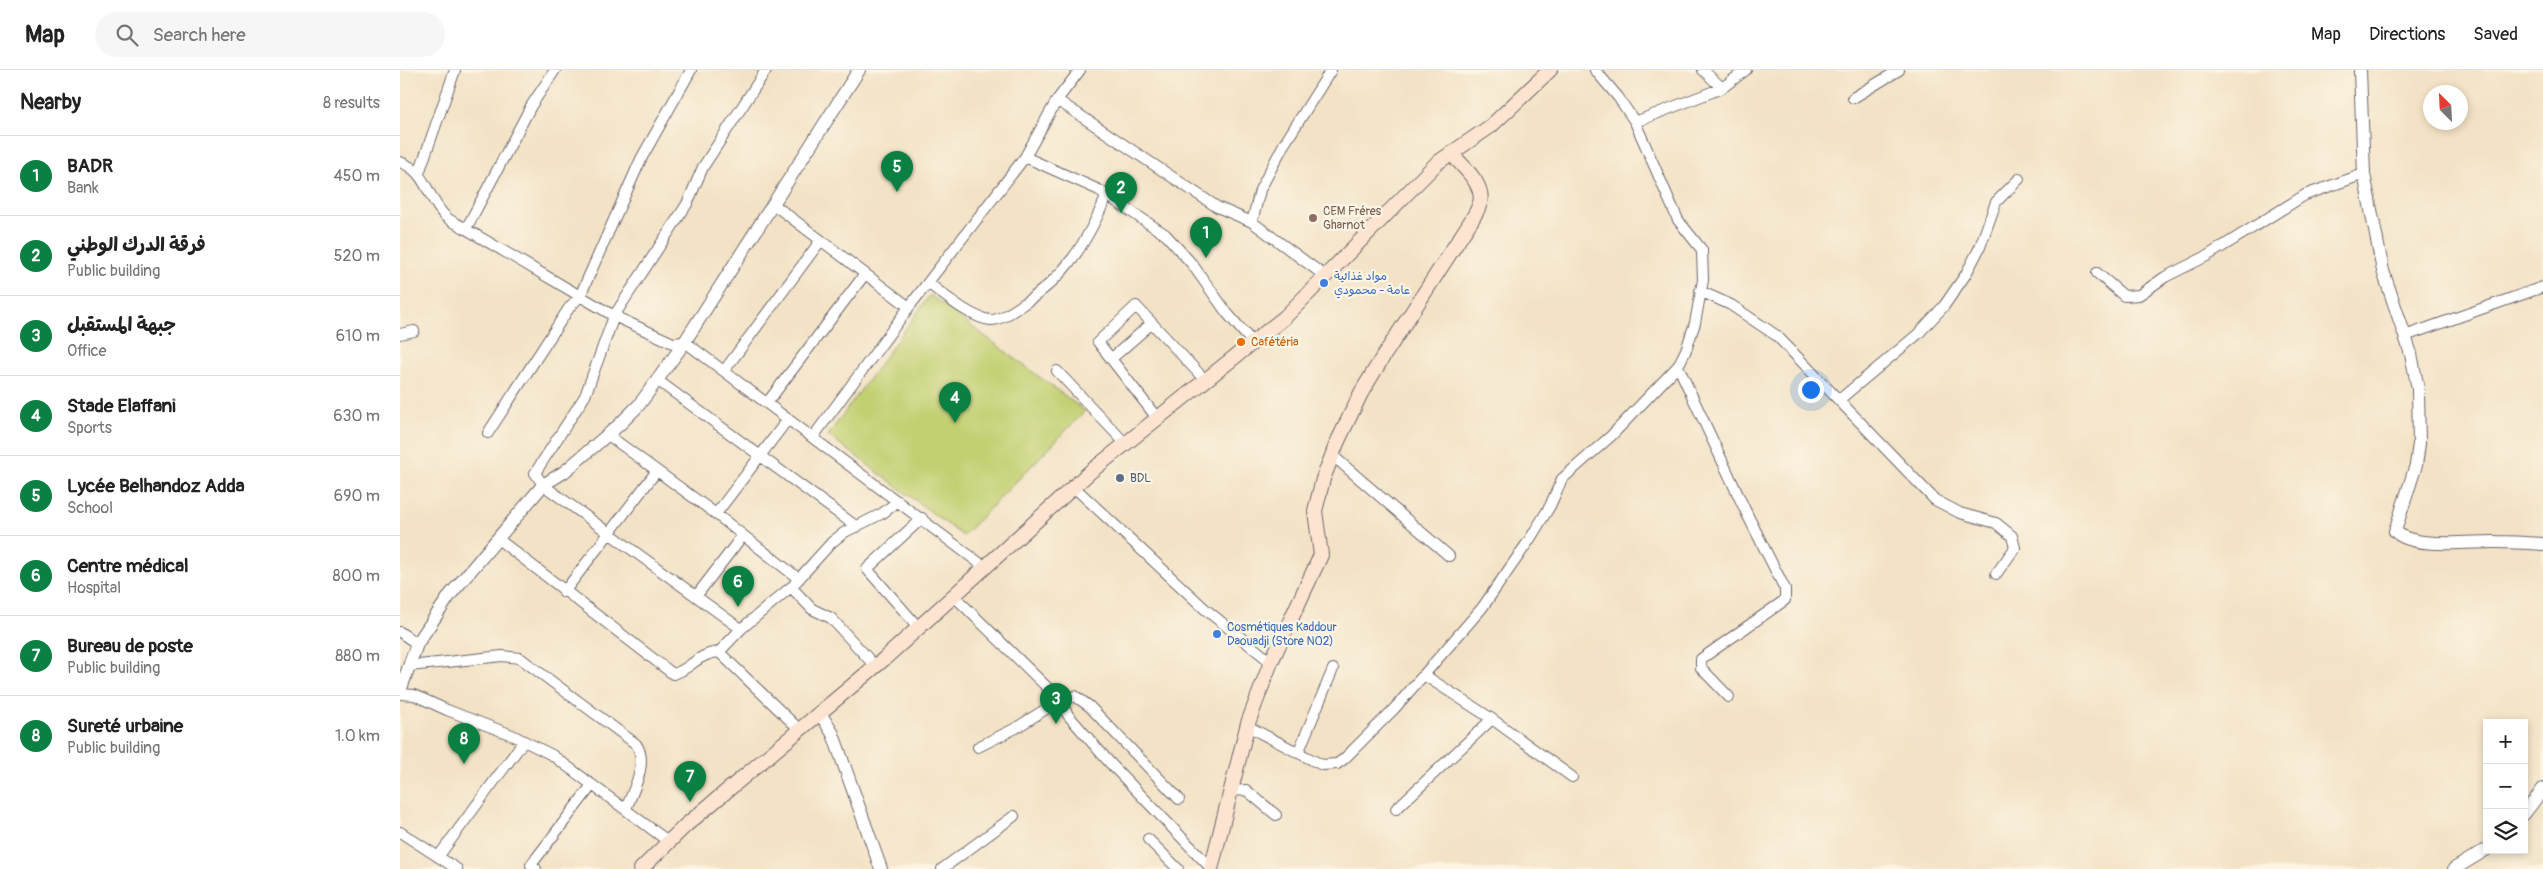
<!DOCTYPE html>
<meta charset="utf-8">
<style>
:root{--surface:#fff;--page:#f6f6f6;--text:#222;--muted:#767676;--line:#e0e0e0;--accent:#0b8043}
body{margin:0;font-family:Pangolin,"Playpen Sans Arabic",sans-serif;background:var(--page);color:var(--text)}
.controls{position:absolute;right:15px;bottom:15px;display:grid;overflow:hidden;border-radius:0px;box-shadow:0 2px 8px #0003}
.controls button{width:45px;height:45px;display:grid;place-items:center;padding:0;border:0;border-bottom:1px solid var(--line);background:var(--surface);color:var(--text);font:25px sans-serif}
.compass{position:absolute;left:2023px;top:15px;width:45px;height:45px;border-radius:50%;background:var(--surface);box-shadow:0 2px 8px #0003;rotate:336deg}
.you{position:absolute;left:1410px;top:319px;width:18px;height:18px;margin:-12px;border:4px solid #fff;border-radius:50%;background:#1a73e8;box-shadow:0 0 0 8px #1a73e833}
.badge{display:grid;place-items:center;width:32px;height:32px;border-radius:50%;background:var(--accent);color:#fff;font-size:16px;font-weight:700}
.pin{position:absolute;translate:-50% -41px;filter:drop-shadow(0 1px 2px #0008)}
.pin::after{content:'';position:absolute;top:26px;width:18px;height:15px;background:inherit;clip-path:polygon(0 0,100% 0,50% 100%)}
.list{margin:0;padding:0;list-style:none}
h2{display:flex;justify-content:space-between;align-items:center;height:65px;margin:0;padding:0 20px;font-size:21px}
h2 small{font-size:16px;font-weight:400;color:var(--muted)}
.list li{display:grid;grid-template-columns:32px 1fr auto;gap:15px;align-items:center;box-sizing:border-box;height:80px;padding:0 20px;border-top:1px solid var(--line)}
.list b{display:block;font-size:19px;white-space:nowrap}
.list p{margin:0;font-size:16px;white-space:nowrap;color:var(--muted)}
.list em{font-size:16px;font-style:normal;color:var(--muted)}
.icon{flex:none;width:28px;height:28px;fill:none;stroke:currentColor;stroke-width:2;stroke-linecap:round;stroke-linejoin:round}
.map{position:relative;flex:none;width:2143px;height:799px;overflow:hidden}
header{display:flex;align-items:center;gap:30px;box-sizing:border-box;height:70px;padding:0 25px;background:var(--surface);border-bottom:1px solid var(--line)}
header strong{font-size:24px}
nav{display:flex;gap:28px;margin-inline-start:auto;font-size:18px}
.search{width:350px;height:45px;background:var(--page);display:flex;align-items:center;gap:12px;box-sizing:border-box;padding:0 18px;border-radius:28px;color:var(--muted);font-size:19px}
main{display:flex}
aside{flex:1;background:var(--surface)}
.map>svg:first-child{display:block}
</style>
<header>
<strong>Map</strong>
<div class="search"><svg class="icon" aria-label="search" viewBox="0 0 24 24"><circle cx="10" cy="10" r="6"/><path d="M15 15l6 6"/></svg>Search here</div>
<nav><a>Map</a><a>Directions</a><a>Saved</a></nav>
</header>
<main>
<aside>
<h2>Nearby<small>8 results</small></h2>
<ul class="list">
<li><span class="badge">1</span><div><b>BADR</b><p>Bank</p></div><em>450 m</em></li>
<li><span class="badge">2</span><div><b>فرقة الدرك الوطني</b><p>Public building</p></div><em>520 m</em></li>
<li><span class="badge">3</span><div><b>جبهة المستقبل</b><p>Office</p></div><em>610 m</em></li>
<li><span class="badge">4</span><div><b>Stade Elaffani</b><p>Sports</p></div><em>630 m</em></li>
<li><span class="badge">5</span><div><b>Lycée Belhandoz Adda</b><p>School</p></div><em>690 m</em></li>
<li><span class="badge">6</span><div><b>Centre médical</b><p>Hospital</p></div><em>800 m</em></li>
<li><span class="badge">7</span><div><b>Bureau de poste</b><p>Public building</p></div><em>880 m</em></li>
<li><span class="badge">8</span><div><b>Sureté urbaine</b><p>Public building</p></div><em>1.0 km</em></li>
</ul>
</aside>
<div class="map">
<svg width="2143" height="799" viewBox="0 0 2143 799">
<rect width="100%" height="100%" fill="#fcf5e5"/>
<filter id="ink" filterUnits="userSpaceOnUse"><feTurbulence type="fractalNoise" baseFrequency=".02" numOctaves="2"/><feDisplacementMap in="SourceGraphic" scale="10" xChannelSelector="R" yChannelSelector="G"/><feConvolveMatrix kernelMatrix="1 2 1 2 8 2 1 2 1" color-interpolation-filters="sRGB"/></filter>
<filter id="wash" filterUnits="userSpaceOnUse"><feTurbulence type="fractalNoise" baseFrequency=".0096" numOctaves="4" result="noise"/><feDisplacementMap in="SourceGraphic" scale="20" xChannelSelector="R" yChannelSelector="G"/><feGaussianBlur stdDeviation="1.12" result="paint"/><feColorMatrix in="noise" values="0 0 0 0 0 0 0 0 0 0 0 0 0 0 0 0 0 1.4 0 .05"/><feComposite in="paint" operator="in"/></filter>
<g filter="url(#wash)">
<rect width="100%" height="100%" fill="#f3e2c5"/>
<path fill="#c3d072" stroke="#727956" d="M530,225L685,341L563,466L428,365Z"/>
</g>
<g filter="url(#ink)">
<g fill="none" stroke-linecap="round" stroke-linejoin="round">
<g stroke="#6b656b" stroke-width="12">
<path id="minor" d="M155,0L131,36L66,159L180,226L241,89L291,0
M1195,0L1218,27L1235,52L1322,18L1346,0
M1303,0L1322,18
M1453,28L1499,0
M657,30L680,0
M625,87L699,120L766,165L792,194L827,243L852,272
M0,92C27,101 27,129 46,147C52,152 60,155 66,159
M19,103L55,0
M373,134L509,237
M852,152L860,120L883,76L931,0
M1697,203L1724,226L1739,225L1765,207L1807,186L1905,125L1964,104
M528,213C543,224 572,249 591,250C601,250 613,241 622,235C666,207 687,172 707,125
M1300,221L1331,235L1377,266L1535,430L1560,443L1596,453L1612,466L1615,478L1596,504
M0,264L14,261
M2005,266L2143,217
M711,289L752,253
M1278,296L1347,444L1385,519V530L1301,589V598L1329,627
M324,301L421,170
M657,301L725,373
M257,310L457,457
M1439,330L1518,264L1544,236L1566,204L1580,177L1596,132L1619,109
M367,333L465,204
M757,348L698,272L736,236L805,310
M88,363L169,238L180,226L214,246L273,273L285,272L586,498
M208,365L316,444L399,509
M413,367L509,237L625,87L657,30L817,137L852,152L925,206
M932,385L1049,486
M674,417L805,539L871,592
M316,444L388,349
M98,469L273,604C289,601 296,584 319,582L400,660
M395,513L432,472L445,462L483,443L498,431
M164,522L256,402
M297,525L343,465
M554,526L660,630L668,645L709,692L811,798
M519,558L467,499L522,448
M341,559L391,517L412,539L431,548L475,596
M0,562L17,574
M319,582L341,559L143,415L135,403L185,326L214,246L287,134L303,97L366,0
M10,596L102,586L120,588L236,674C249,693 233,720 226,739
M1024,605L1092,649L1172,707
M0,624L14,625L47,640L112,665L152,685L269,772
M847,656L922,695L937,694L944,689L994,639L1082,538L1130,469L1150,436L1162,409L1211,366L1278,296L1286,280L1295,253L1303,210L1302,180L1278,150L1235,52
M578,677L616,658L660,630L675,626L689,636L779,729
M898,683L933,599
M831,721L846,720L876,745
M996,739L1092,649
M0,762L57,799
M748,769L778,799
M38,787L124,671
M136,799L131,795L192,715
M542,799L614,746"/>
</g>
<g stroke="#6b656b" stroke-width="14">
<path id="tertiary" d="M1960,0L1964,104L1983,201L2011,284L2018,319L2019,374L2016,395L1995,461C2012,480 2073,471 2097,472C2112,472 2128,473 2143,474
M0,621L17,574L50,525L143,415L164,402L219,355L239,335L282,276L459,0
M420,643L433,664L481,799
M2124,744L2143,719
M2054,799L2087,779"/>
</g>
<g stroke="#6b656b" stroke-width="16">
<path id="secondary" d="M241,799L285,756L484,589L690,402L885,247L1037,93L1091,56L1150,0
M811,799L848,653L871,592L921,485L915,441L923,409L937,373L961,323L981,290L1069,154C1073,148 1078,140 1080,133C1085,114 1062,96 1051,83"/>
</g>
<use href="#minor" stroke="#fff" stroke-width="10"/>
<use href="#tertiary" stroke="#fff" stroke-width="12"/>
<use href="#secondary" stroke="#fde4d1" stroke-width="14"/>
</g>
</g>
<circle fill="#8d6e63" stroke="#fcf5e5" stroke-width="2" cx="913" cy="148" r="5"/>
<g fill="#3f7fe0" stroke="#fcf5e5" stroke-width="2">
<circle cx="924" cy="213" r="5"/>
<circle cx="817" cy="564" r="5"/>
</g>
<circle fill="#e8710a" stroke="#fcf5e5" stroke-width="2" cx="841" cy="272" r="5"/>
<circle fill="#5c6f8a" stroke="#fcf5e5" stroke-width="2" cx="720" cy="408" r="5"/>
<g text-anchor="middle" stroke-width="4.5" stroke-linejoin="round" paint-order="stroke">
<g font-size="12" fill="#785e54" stroke="#fcf5e5" text-anchor="start">
<text x="923" y="145">CEM Fréres<tspan x="923" dy="14">Gharnot</tspan></text>
</g>
<g font-size="12" fill="#366cbe" stroke="#fcf5e5" text-anchor="start">
<text x="934" y="210">مواد غذائية<tspan x="934" dy="14">عامة - محمودي</tspan></text>
<text x="827" y="561">Cosmétiques Kaddour<tspan x="827" dy="14">Daouadji (Store N02)</tspan></text>
</g>
<g font-size="12" fill="#c56008" stroke="#fcf5e5" text-anchor="start">
<text x="851" y="276">Cafétéria</text>
</g>
<g font-size="12" fill="#4e5e75" stroke="#fcf5e5" text-anchor="start">
<text x="730" y="412">BDL</text>
</g>
</g>
</svg>
<div class="controls">
<button>+</button>
<button>−</button>
<button><svg class="icon" aria-label="layers" viewBox="0 0 24 24"><path d="M12 4l9 5-9 5-9-5zM3 14l9 5 9-5"/></svg></button>
</div>
<svg class="compass" viewBox="-18 -18 36 36"><path d="M0-13l5 13h-10z" fill="#e53935"/><path d="M0 13l5-13h-10z" fill="#767676"/></svg>
<div class="you"></div>
<div class="pin badge" style="left:806px;top:188px">1</div>
<div class="pin badge" style="left:721px;top:143px">2</div>
<div class="pin badge" style="left:656px;top:654px">3</div>
<div class="pin badge" style="left:555px;top:353px">4</div>
<div class="pin badge" style="left:497px;top:122px">5</div>
<div class="pin badge" style="left:338px;top:537px">6</div>
<div class="pin badge" style="left:290px;top:732px">7</div>
<div class="pin badge" style="left:64px;top:694px">8</div>
</div>
</main>
